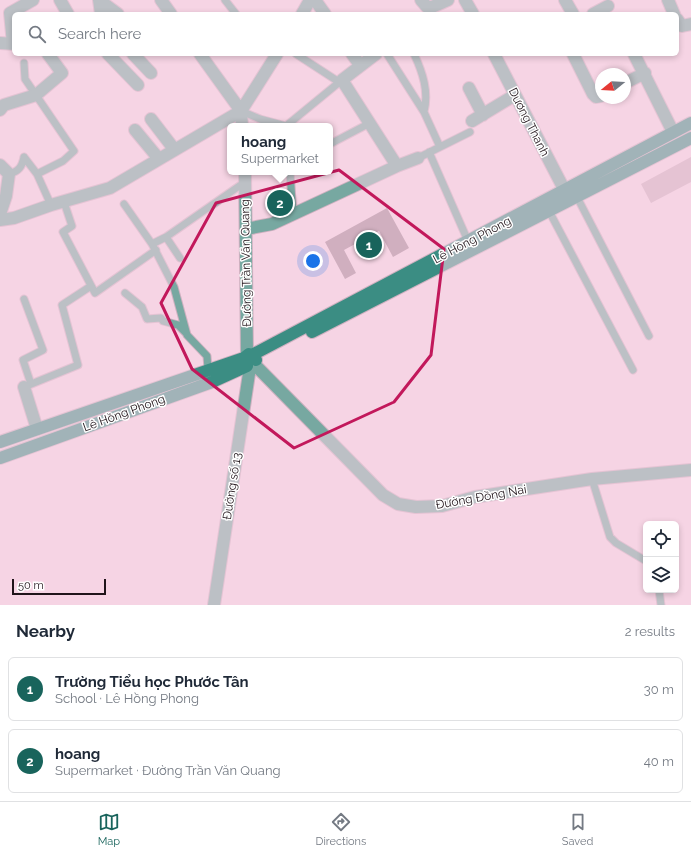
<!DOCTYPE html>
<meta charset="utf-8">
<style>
:root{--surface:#fff;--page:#f2f2f3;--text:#1f2937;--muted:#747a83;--line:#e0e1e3;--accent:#19645c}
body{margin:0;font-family:Raleway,sans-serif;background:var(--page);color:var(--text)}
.controls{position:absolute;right:12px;bottom:12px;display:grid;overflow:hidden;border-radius:6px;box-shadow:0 2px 6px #0003}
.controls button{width:36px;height:36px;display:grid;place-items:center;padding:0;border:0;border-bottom:1px solid var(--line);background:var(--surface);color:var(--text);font:20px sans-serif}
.compass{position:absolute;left:595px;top:68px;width:36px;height:36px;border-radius:50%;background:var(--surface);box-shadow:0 2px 6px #0003;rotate:252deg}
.scale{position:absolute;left:12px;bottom:10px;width:94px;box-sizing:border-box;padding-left:4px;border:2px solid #20141a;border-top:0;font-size:11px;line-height:14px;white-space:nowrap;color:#20141a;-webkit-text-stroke:3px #fff;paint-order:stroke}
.you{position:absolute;left:313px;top:261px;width:14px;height:14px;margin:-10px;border:3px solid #fff;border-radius:50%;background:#1a73e8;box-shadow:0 0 0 6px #1a73e833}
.badge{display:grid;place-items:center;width:26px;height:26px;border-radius:50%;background:var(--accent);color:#fff;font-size:13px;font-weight:700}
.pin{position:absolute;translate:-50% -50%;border:2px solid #fff;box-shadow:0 1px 4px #0006}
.popup{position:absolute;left:227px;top:123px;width:106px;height:52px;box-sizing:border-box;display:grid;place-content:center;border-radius:6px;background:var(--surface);filter:drop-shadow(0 1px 3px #0005);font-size:13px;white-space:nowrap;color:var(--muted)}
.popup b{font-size:15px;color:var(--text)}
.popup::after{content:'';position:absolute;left:50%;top:100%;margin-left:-8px;border:8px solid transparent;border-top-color:var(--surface)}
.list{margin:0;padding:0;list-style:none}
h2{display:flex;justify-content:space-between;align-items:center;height:52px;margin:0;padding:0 16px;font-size:17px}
h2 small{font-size:13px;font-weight:400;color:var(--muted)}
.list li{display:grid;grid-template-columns:26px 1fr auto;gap:12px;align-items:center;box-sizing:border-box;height:64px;margin:0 8px 8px;padding:0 8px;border:1px solid var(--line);border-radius:6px}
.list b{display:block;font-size:15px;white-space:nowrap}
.list p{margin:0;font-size:13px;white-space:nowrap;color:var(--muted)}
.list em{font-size:13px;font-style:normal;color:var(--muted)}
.icon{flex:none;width:22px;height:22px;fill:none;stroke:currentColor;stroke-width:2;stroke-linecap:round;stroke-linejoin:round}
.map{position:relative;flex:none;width:691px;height:605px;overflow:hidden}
.search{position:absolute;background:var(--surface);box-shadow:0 2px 6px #0003;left:12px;right:12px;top:12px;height:44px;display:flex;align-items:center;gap:10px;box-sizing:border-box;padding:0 14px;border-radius:6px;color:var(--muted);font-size:15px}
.sheet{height:196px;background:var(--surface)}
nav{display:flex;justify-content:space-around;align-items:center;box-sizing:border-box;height:56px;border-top:1px solid var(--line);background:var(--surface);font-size:11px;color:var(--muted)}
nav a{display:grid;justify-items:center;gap:2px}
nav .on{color:var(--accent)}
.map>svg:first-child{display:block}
</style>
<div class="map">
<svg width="691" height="605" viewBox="0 0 691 605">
<rect width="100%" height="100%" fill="#f6d4e4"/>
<path fill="#d0afbf" d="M691,157V182L651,203L641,184Z
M387,208L409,248L393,257L379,231L344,250L356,273L345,279L325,242Z"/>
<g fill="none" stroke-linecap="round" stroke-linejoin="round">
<g stroke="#cfb1c0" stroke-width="9">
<path id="service" d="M225,0L236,14
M296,54L339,82
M387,54L424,112L440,147
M414,54C423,73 429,92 424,112
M24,63L25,79L74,151L63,161L37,174
M241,111L260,119L286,126
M286,126L342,80
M330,144L370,123
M429,152L468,241
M24,157L37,174L51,205
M418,158L470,132
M290,172L293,215
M9,174C19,171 22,167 24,157
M577,197L649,336
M64,202L72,226L63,232L95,293L156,250
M124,204L152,244L174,287L187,335L207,356L208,369
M549,211L633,370
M166,237L180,258
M152,244L166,237L245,182
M125,293L142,307L147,319L161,318L163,321L178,325L186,333
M24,299L43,350L23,360L31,384
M24,387L78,365L62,305L91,286
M592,479L610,537L616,543L646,561
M659,590L661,605"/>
</g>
<g stroke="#cfb1c0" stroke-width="14">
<path id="minor" d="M60,0L68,14
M99,0L118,14
M99,0L101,14
M161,0L171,14
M315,0L325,14
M421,0L427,7H432L448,0
M465,0L473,14
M565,0L573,14
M668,0L674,14
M302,14L310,0
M593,14L608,6
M677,19L682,26L691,24
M0,43L14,44
M13,44L10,13L33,0
M108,54L138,85
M133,54L151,73
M200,54L241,111L242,126
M352,54L360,65
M376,54L342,80L397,166
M494,54L565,191
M573,54L593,94L596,97L601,96
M634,54L673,132
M625,83L645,73
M469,88L483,115
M0,110L4,105L36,95L62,73L48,54
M151,119L174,149
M472,121L515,95
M135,130L159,159
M0,165L9,174L6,196L0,214
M245,172L247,355
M0,220L14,218L51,205L110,188L241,111L277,54
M246,229L272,224L397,166L418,158
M24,387L37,429"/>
</g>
<g stroke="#cfb1c0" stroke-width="14">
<path id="tertiary" d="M255,365L383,495L398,504L416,507L442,506L475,497L592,479L691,470
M214,605L250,367"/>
</g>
<g stroke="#cfb1c0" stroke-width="14">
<path id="secondary" d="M312,332L691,138
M252,355L691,123
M0,442L244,358L249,354L254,356L256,360
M0,458L212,382L247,366"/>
</g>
<use href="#service" stroke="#77a8a1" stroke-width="7"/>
<use href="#minor" stroke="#77a8a1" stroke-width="12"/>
<use href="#tertiary" stroke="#77a8a1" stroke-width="12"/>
<use href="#secondary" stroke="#3b8d83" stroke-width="12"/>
</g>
<path d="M0 0H691V605H0ZM339,170L444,249L431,355L394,402L294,448L192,369L161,303L216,203Z" fill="#f6d4e4" fill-opacity=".55" fill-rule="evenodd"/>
<path fill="none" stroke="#c2185b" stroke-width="3" stroke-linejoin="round" d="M339,170L444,249L431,355L394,402L294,448L192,369L161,303L216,203Z"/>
<g text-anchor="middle" stroke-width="3" stroke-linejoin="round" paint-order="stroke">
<g font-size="12" fill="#20141a" stroke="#fff">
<text transform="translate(529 122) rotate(63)" y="4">Dương Thanh</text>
<text transform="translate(472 240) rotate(-28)" y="4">Lê Hồng Phong</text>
<text transform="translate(246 263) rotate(-91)" y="4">Đường Trần Văn Quang</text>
<text transform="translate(124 413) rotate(-20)" y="4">Lê Hồng Phong</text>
<text transform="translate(232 486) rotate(-81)" y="4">Đường số 13</text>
<text transform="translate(481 497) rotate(-10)" y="4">Đường Đồng Nai</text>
</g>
</g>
</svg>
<div class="controls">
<button><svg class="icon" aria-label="locate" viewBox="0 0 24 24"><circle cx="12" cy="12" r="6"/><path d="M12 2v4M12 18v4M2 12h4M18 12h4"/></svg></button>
<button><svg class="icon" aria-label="layers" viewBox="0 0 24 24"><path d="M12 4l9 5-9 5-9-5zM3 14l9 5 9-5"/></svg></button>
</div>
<svg class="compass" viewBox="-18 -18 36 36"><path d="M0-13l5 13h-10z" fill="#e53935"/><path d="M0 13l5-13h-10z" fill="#747a83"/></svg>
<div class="scale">50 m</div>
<div class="you"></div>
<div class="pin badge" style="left:369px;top:245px">1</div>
<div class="pin badge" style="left:280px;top:203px">2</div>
<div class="popup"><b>hoang</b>Supermarket</div>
<div class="search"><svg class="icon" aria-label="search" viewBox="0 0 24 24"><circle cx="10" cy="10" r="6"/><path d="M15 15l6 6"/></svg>Search here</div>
</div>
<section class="sheet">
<h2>Nearby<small>2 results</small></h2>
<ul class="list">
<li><span class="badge">1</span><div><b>Trường Tiểu học Phước Tân</b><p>School · Lê Hồng Phong</p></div><em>30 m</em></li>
<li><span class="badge">2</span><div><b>hoang</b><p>Supermarket · Đường Trần Văn Quang</p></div><em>40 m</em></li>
</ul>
</section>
<nav>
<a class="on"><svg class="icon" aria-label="map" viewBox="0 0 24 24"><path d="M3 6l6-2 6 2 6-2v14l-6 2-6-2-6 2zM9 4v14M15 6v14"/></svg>Map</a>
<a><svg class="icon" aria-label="directions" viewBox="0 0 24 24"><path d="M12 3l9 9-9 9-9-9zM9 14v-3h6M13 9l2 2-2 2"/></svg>Directions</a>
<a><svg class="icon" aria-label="saved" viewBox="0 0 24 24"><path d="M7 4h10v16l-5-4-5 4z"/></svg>Saved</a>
</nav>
